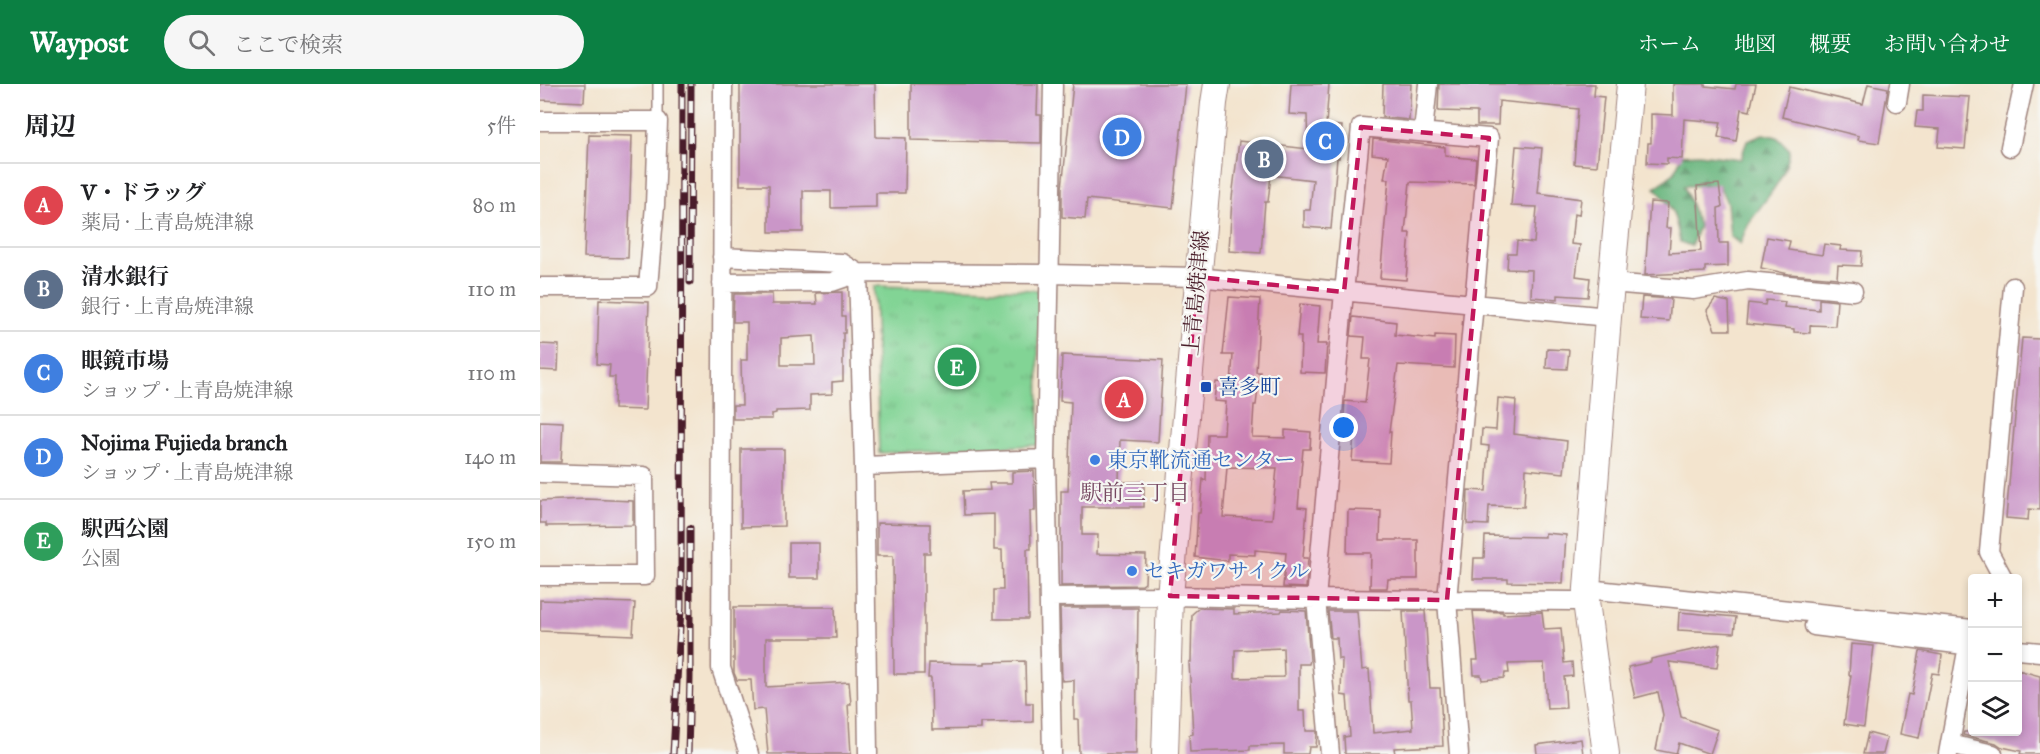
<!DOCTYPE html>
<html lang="ja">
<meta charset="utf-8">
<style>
:root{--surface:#fff;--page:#f6f6f6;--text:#202124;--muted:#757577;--line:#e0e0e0;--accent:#0b8043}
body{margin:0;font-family:"IM FELL Great Primer","Noto Serif JP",serif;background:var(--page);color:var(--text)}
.controls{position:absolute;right:18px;bottom:18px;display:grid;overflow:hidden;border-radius:6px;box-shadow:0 3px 9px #0003}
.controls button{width:54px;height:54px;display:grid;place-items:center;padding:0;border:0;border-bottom:2px solid var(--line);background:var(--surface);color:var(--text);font:30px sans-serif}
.you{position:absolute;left:804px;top:344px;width:21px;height:21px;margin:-15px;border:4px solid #fff;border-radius:50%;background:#1a73e8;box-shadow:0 0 0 9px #1a73e833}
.badge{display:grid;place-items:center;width:39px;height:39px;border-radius:50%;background:var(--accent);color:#fff;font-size:20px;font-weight:700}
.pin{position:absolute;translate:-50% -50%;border:3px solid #fff;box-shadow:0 2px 6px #0006}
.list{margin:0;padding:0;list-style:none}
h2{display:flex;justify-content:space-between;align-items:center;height:78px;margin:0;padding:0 24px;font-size:26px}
h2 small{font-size:20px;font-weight:400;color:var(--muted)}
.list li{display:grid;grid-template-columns:39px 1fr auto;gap:18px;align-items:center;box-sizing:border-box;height:84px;padding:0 24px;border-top:2px solid var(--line)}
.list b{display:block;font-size:22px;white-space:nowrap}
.list p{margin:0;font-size:20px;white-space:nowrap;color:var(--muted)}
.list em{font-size:20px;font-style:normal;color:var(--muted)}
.icon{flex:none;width:33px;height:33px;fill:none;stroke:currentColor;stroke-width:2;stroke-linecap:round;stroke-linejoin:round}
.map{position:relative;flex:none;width:1500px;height:670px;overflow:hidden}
header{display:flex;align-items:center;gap:36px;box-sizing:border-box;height:84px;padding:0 30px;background:var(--accent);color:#fff}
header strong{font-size:28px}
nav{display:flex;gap:33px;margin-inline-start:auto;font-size:21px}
.search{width:420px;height:54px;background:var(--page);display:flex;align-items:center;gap:15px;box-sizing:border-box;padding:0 21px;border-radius:33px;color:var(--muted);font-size:22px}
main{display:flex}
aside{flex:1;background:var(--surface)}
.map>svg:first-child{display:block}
</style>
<header>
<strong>Waypost</strong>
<div class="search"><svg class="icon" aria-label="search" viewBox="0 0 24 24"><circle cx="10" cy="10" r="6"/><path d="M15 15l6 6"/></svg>ここで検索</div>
<nav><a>ホーム</a><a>地図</a><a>概要</a><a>お問い合わせ</a></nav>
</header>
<main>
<aside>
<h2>周辺<small>5件</small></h2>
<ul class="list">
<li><span class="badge" style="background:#e0444e">A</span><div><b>V・ドラッグ</b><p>薬局 · 上青島焼津線</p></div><em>80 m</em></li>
<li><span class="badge" style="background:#5c6f8a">B</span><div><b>清水銀行</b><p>銀行 · 上青島焼津線</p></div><em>110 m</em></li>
<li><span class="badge" style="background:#3f7fe0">C</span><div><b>眼鏡市場</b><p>ショップ · 上青島焼津線</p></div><em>110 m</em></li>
<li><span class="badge" style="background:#3f7fe0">D</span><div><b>Nojima Fujieda branch</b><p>ショップ · 上青島焼津線</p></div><em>140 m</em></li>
<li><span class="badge" style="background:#2e9e5b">E</span><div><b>駅西公園</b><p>公園</p></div><em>150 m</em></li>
</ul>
</aside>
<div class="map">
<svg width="1500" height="670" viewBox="0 0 1500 670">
<defs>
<pattern id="forest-firs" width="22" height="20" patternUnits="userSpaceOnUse" patternTransform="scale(1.5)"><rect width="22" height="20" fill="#69b67e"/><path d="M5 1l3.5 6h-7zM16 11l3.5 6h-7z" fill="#589367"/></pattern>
<pattern id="park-tufts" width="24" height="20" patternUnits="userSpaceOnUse" patternTransform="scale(1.5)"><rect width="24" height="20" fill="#82d495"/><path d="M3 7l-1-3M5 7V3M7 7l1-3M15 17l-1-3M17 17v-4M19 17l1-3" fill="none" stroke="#72b681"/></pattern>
</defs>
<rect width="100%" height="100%" fill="#f6f6f2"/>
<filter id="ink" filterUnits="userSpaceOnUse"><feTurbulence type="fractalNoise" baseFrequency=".0167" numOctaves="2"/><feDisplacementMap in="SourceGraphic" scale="12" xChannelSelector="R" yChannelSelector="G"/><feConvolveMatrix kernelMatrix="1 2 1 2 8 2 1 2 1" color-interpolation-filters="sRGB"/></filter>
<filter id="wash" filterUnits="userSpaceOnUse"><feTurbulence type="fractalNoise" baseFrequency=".008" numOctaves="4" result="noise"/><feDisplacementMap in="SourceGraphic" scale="24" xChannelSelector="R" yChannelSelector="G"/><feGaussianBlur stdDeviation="1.35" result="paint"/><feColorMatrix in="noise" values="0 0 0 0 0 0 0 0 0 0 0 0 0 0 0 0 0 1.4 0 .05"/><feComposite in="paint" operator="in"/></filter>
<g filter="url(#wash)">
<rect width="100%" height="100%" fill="#f3e4ce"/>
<path fill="url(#forest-firs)" stroke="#5a6a54" stroke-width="1.5" d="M1223,50L1237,53L1250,66C1246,96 1225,114 1210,138C1206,144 1203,153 1200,160L1190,152L1187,119L1179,101L1144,102L1159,142L1151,162L1140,158C1135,132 1134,123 1115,104L1134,89L1142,71L1159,70L1201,75L1207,56Z"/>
<path fill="url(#park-tufts)" stroke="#667a60" stroke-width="1.5" d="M334,202L498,206L499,361L339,369Z"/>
<g id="blocks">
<path fill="#ca96c8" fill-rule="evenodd" d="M0,0H45L44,18L0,16Z
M200,0H335L336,53L366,54L365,109H336V123L291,124V107H263V148H229V101H200Z
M371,0H498L497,31H501V59L371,56Z
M533,0H646L633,124L547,115L545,135L522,133V104Z
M751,0H789L786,41L802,42L799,74H797L791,145L764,143V126H770L773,96L731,91L728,118H725L721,169L689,167L692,114L699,57L768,65L767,31L749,30Z
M843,0H871L869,36L842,33Z
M899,0H1055L1054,12L1064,13L1057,82L1034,80L1038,25L959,17L958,41H937V28L898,27Z
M1133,0H1165V2L1195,5L1196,0H1216L1210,27L1201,25L1196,57L1178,53L1181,38L1144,35L1142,75L1127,74V80L1107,79L1108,59H1111V30L1133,31Z
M1328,0L1348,4L1339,59L1318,56L1319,52L1242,33L1249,3L1323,20Z
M1383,11L1430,13L1425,65L1398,63L1400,45L1375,43L1377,27H1383Z
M49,51L92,52L88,174L44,173Z
M833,55L905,63V72L936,75L934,100L870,98L865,149H870L866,196L840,194L849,95H844L848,72L832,70Z
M976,62L1002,64L998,109L1041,115L1039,131L1034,130L1031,160L1040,161L1036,192L1050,194L1048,213L1018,211V215L991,213L992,186L967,185L968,169H976L977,157L994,159L997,123L971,122Z
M1179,100L1182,123L1178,124L1179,159H1188V182L1165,183V188L1105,191L1110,118L1128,119L1126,144H1131L1129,169L1161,167L1157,102Z
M1227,153L1250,157L1248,166L1282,171L1284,160L1301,162L1300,166L1322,167L1321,182L1298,181L1297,194L1249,190L1221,184Z
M302,208V232H305V249H303V297L292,298V310L270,311V326L236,327V329L232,330V335H193V321H202L201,276H207V238H193L194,210H232V220H277L276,209ZM274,252L275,281H241V254Z
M689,213L720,215L716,288H720L716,321H714L712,353L745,354V346L771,348L770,365H763L758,423L767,424L763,474H768L766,504L743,503L746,469L715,466V471L688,470V477L655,473L658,429H660L663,395L666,396L667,350H684L686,318L674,317L676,298L691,299L693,271H683ZM687,383L737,384L732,435L683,433Z
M1102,213L1131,215L1129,237L1100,235Z
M1175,215L1189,218L1190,246H1175L1167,226Z
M1279,215L1297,217L1295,242L1270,241V249L1254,248V245L1206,240L1208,219L1225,221L1226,216L1245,218L1244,223L1279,226Z
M59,216L109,218L105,326L74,325L75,293H69L70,281L57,280Z
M760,220L780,222L777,260H787L785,289L760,288L761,253H757Z
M813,233L856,238L855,251L895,255V251L915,252L914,284L858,281L849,348H851L849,379L812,377L815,336L804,335L805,317L825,319L830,275H823L825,253L811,252Z
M1482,254L1500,255V426L1489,425L1488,436L1466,434Z
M0,260L19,261L18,287L0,286Z
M1007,265L1029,266L1027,285L1006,284Z
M522,271L623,276L618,358L580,356L579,398H604V423H542V451H558L557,470L606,471L605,499L602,501L521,502V407H528L531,318L520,317Z
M958,314L976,316L974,350L1027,357L1024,389L986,385L984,423L949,422L948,441L927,440L928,406L946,407L949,362L941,361L942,345L956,346Z
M0,337L23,338L21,378H0Z
M201,365H244V442L201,443Z
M494,387L495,427H490L491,465H487L488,535H454V506H463L462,466H454V430L424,431L423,407L450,406L449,399H472V388Z
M46,415L93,417V441L6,442V439H0V417Z
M808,426L841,427L840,456H878V495H848L847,504H830L831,469H807Z
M337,439L390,440V469H384V590H354L353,472H337Z
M1005,449L1026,451L1023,499L968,498V495H933L934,474H944L945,452L1005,453Z
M249,459H279V494H249Z
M0,516L95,519L93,551L0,547Z
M194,523H295L296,554H226V603L309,598L311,620H308L311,670H228L224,625L213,626L211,596H197L194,589Z
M520,524H598L596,670H539L538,635H534V596L522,597Z
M659,524L694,525V530L741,528L742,526L766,527L770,576L769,580H759V627H765L766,647H777V650L776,663H769L768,670H744V661L710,662V666L650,668L649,651L653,650L649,578H651L652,530ZM743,564L744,593L695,594V566Z
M788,527H817L822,586L829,585L833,649L873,645L871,616H868L863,527H885L890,604H900L903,662L854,664L855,670H805L804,653L810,652L807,612L801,611L802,575H798L797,554H791Z
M933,527L963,528V530L1002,528L1004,545L1021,544L1024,579L1032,578L1033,592L1024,593L1026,624L1007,625L1004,579L968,580L969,589H965L964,594L942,596L941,591H934L933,576H938Z
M1139,528L1196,533L1194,549L1138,546Z
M1180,560L1177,584L1129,578L1141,633L1178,646L1170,670L1139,659L1136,670L1116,666L1123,631L1118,608L1095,614L1088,583L1111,578V575Z
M1311,560L1334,562L1324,643L1304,640L1311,591H1309Z
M1380,567L1402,571L1399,590L1392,589L1379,654L1360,650L1368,610L1372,611Z
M485,577L486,619H493V638L441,639V645L392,646L391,594H388L389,579L445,580V578Z
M1478,586L1500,592V670H1480L1481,667L1462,663L1456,659L1423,651L1424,648H1478Z
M1328,649L1347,654L1343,670H1323Z
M1041,655L1043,670H997L996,661Z"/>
</g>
</g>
<g filter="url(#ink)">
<use href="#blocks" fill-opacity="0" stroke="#9e827c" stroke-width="1.5"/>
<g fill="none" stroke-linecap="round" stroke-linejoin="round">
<g stroke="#9e827c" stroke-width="12">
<path id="lane" d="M118,37V0"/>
</g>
<g stroke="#9e827c" stroke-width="21">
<path id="street" d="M183,0L181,584L209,670
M1357,18L1360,0
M0,37H118L115,121L108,203H0
M883,48L888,0
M1470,63L1484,0
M182,173L302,179L318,189
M318,189L324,382L328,670
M182,199L292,198L318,189L508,190L657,193L1068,233
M1071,199L1153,206L1208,197L1313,207
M324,382L506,375
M0,389L104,392L105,492H0
M1463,494L1449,468L1473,203
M1047,505L1432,545
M509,513L630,512L776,515L790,670
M1274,542L1432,562
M1478,566L1500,568
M1410,660L1453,670
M512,670L506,375L513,0
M919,670L907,516L949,54L821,43L804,208L776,515L1032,517H1046
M1408,670L1428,562"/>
</g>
<g stroke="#9e827c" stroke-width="28">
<path id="secondary" d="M625,670L630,512L674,19L677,0
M1066,670L1046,517L1068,233L1090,0"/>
</g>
<use href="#lane" stroke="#fff" stroke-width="9"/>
<use href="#street" stroke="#fff" stroke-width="18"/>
<use href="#secondary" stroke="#fff" stroke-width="26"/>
<g stroke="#4a1f2b" stroke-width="7">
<path id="rail" d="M150,198L151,0
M133,670L141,524L142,0
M148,670L150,593V444"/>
</g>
<use href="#rail" stroke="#f6f6f2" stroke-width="4.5" stroke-dasharray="14" stroke-linecap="butt"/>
</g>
</g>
<path fill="#c2185b" fill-opacity="0.2" stroke="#c2185b" stroke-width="4.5" stroke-dasharray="12 8" stroke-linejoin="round" d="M821,43L949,54L907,516L630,512L657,193L804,208Z"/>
<rect fill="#1a4fb4" stroke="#f6f6f2" stroke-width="2" x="660" y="297" width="12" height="12" rx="3"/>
<g fill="#3f7fe0" stroke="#f6f6f2" stroke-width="2">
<circle cx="555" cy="376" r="6"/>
<circle cx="592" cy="487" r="6"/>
</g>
<g text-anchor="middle" stroke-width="4.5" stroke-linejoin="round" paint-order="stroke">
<g font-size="21" fill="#4a1f2b" stroke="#f6f6f2">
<text transform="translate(656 209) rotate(-85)" y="7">上青島焼津線</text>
</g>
<g font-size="21" fill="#164399" stroke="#f6f6f2" text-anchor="start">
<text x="678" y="310">喜多町</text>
</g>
<g font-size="21" fill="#366cbe" stroke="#f6f6f2" text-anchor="start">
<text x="567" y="383">東京靴流通センター</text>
<text x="604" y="494">セキガワサイクル</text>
</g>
<g font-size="22" fill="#774962" stroke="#f6f6f2">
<text x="595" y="416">駅前三丁目</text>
</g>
</g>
</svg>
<div class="controls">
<button>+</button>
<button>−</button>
<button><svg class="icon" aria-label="layers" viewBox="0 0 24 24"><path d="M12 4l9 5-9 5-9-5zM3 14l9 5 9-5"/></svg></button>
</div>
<div class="you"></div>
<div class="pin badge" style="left:584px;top:315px;background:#e0444e">A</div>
<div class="pin badge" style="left:724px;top:75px;background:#5c6f8a">B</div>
<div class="pin badge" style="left:785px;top:57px;background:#3f7fe0">C</div>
<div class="pin badge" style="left:582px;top:53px;background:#3f7fe0">D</div>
<div class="pin badge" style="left:417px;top:283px;background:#2e9e5b">E</div>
</div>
</main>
